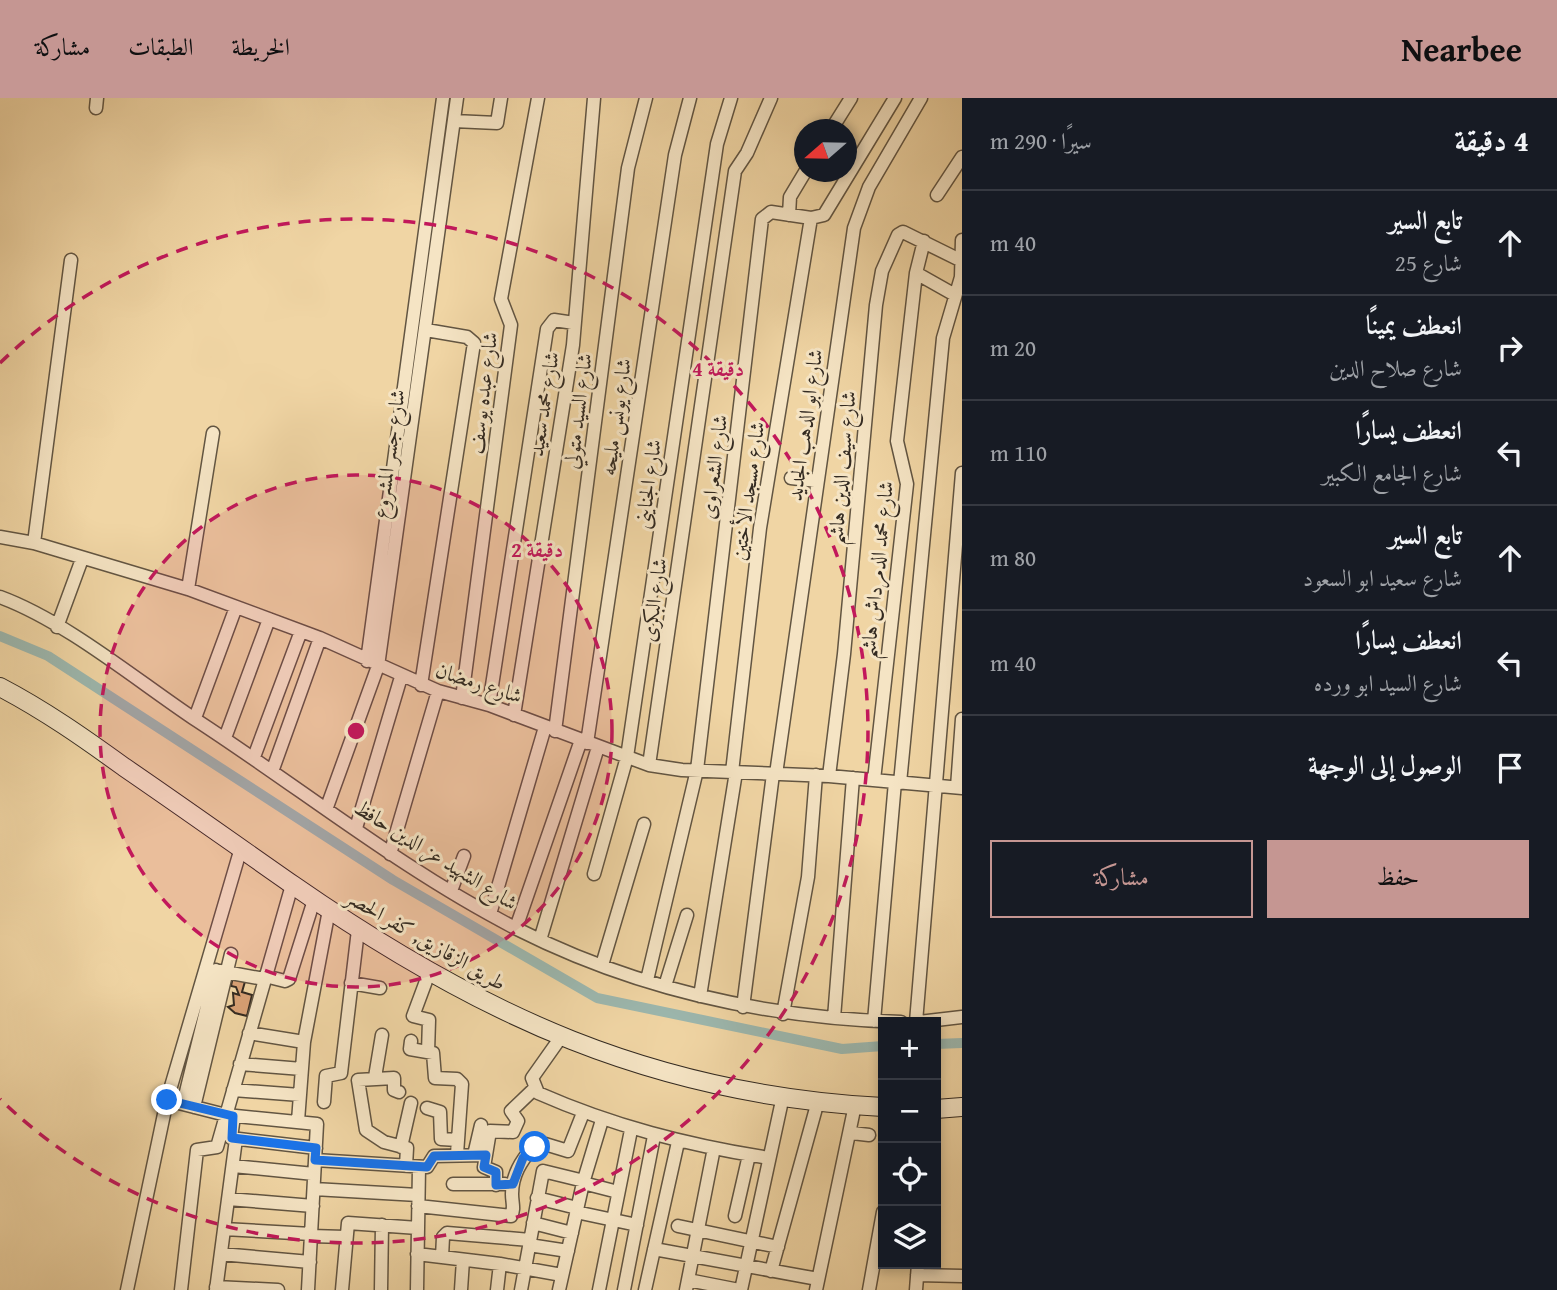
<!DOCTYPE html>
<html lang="ar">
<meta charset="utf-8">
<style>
:root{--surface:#171b24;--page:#242831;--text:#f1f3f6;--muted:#9ea1a6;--line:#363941;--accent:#c59692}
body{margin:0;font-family:"Gentium Book Plus",Amiri,serif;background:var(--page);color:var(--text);direction:rtl}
.controls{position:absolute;right:21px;bottom:21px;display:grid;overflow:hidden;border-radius:0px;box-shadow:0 4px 10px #0003}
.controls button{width:63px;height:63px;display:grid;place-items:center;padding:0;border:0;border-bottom:2px solid var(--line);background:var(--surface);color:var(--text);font:35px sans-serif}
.compass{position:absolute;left:794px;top:21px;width:63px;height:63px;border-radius:50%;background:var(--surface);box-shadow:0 4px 10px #0003;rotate:250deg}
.stop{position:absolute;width:21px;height:21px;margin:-16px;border:5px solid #1a73e8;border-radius:50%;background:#fff}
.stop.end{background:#1a73e8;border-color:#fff;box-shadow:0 2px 7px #0008}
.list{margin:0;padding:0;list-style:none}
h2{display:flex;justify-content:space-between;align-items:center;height:91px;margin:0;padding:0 28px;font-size:30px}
h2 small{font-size:23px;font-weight:400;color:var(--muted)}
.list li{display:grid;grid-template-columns:46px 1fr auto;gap:21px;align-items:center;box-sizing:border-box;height:105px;padding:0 28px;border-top:2px solid var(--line)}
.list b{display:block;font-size:26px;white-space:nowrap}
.list p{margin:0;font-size:23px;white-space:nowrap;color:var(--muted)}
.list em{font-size:23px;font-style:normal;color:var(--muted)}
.actions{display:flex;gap:14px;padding:21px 28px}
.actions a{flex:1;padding:16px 0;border:2px solid var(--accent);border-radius:0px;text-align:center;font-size:24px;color:var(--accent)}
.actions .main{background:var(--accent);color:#111}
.icon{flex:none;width:38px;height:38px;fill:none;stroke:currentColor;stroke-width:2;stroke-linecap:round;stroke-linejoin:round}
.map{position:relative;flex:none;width:962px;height:1192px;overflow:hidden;direction:ltr}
header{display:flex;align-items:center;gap:42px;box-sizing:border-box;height:98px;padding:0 35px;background:var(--accent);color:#111}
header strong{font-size:33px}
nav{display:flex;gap:38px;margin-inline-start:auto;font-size:24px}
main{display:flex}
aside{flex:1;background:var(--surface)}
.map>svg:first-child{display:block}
</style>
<header>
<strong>Nearbee</strong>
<nav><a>الخريطة</a><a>الطبقات</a><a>مشاركة</a></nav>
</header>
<main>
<aside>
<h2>4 دقيقة<small>سيرًا · 290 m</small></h2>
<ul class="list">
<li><svg class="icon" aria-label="ahead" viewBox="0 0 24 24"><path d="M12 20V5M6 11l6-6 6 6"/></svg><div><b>تابع السير</b><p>شارع 25</p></div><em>40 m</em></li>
<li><svg class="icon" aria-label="right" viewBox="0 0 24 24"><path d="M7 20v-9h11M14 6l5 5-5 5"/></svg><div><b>انعطف يمينًا</b><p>شارع صلاح الدين</p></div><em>20 m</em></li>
<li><svg class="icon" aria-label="left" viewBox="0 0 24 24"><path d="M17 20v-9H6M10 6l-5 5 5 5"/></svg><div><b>انعطف يسارًا</b><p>شارع الجامع الكبير</p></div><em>110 m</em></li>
<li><svg class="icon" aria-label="ahead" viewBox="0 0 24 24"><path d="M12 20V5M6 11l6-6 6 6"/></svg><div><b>تابع السير</b><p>شارع سعيد ابو السعود</p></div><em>80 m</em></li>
<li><svg class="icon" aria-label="left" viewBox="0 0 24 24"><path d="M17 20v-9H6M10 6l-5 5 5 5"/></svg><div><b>انعطف يسارًا</b><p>شارع السيد ابو ورده</p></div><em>40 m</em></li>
<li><svg class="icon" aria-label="arrive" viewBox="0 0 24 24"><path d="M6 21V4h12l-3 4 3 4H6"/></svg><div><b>الوصول إلى الوجهة</b></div></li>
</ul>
<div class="actions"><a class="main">حفظ</a><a>مشاركة</a></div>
</aside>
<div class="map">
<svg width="962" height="1192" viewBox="0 0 962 1192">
<rect width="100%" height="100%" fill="#f0d5a4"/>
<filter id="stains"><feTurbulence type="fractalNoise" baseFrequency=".00286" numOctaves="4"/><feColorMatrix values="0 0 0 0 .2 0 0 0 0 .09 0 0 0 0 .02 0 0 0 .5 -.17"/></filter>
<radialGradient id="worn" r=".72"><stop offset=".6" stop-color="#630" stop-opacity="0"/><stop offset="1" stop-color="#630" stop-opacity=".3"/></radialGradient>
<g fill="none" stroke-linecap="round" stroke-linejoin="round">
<path stroke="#9cb7ae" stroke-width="10" d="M0,538L48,558L393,782L597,900L842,951L883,948
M936,946L962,945"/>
</g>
<path fill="#daa276" stroke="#332a21" stroke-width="2" d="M233,878L246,880L242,894L252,897L247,918L235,915L228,909L234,907L233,895L239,897L236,889L231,888Z"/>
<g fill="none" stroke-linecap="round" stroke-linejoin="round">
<g stroke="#625542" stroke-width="15">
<path id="street" d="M96,10L97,0
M454,23L497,25L501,0
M831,32L851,0
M937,97L962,59
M789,117L790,99L805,74
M916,175L955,197
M791,380L817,383
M0,439L34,445L188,491L320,540L438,593L489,607L649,667L682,672L829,678L962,690
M34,445L71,162
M188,491L213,335
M0,499C65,523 135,581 193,620C301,690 402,772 517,831C636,891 768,920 901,924
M57,529L82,461
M367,563L443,0
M421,587L474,245L467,239L426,232
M462,600L511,227L501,201L538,0
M489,607L547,231L554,222L574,225
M514,617L573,247L594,0
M195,620L236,509
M555,633L628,70L646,0
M225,640L269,521
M587,645L675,57L690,0
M254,659L301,533
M649,667L735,73L747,55L771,0
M273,671L320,540
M732,674L760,430L811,120
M776,676L854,130L869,89L921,0
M829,678L844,556L876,207L882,173L898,137L903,134L960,162
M874,682L907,386L897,343L916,175L924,143
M900,685L943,240L961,179L962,142
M957,689L962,621
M327,709L378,568L457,0
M356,730L401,579
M390,756L438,593
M594,776L627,659L717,46L731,0
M451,793L464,758
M490,816L545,629
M516,830L581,642
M540,842L598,649
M602,867L644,726
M220,873L264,881
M265,878L285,883L289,881L314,802
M647,882L697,672L762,121L771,114L811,120L824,117L895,0
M351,885L380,890
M665,888L687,817
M700,898L736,674
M743,909L773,676
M783,916L808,779L816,677
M834,920L853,680
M874,923L895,684
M916,924L962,375
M919,924L962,919
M249,935L304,944
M561,939L532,980L538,995C613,1028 687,1047 769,1060
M411,943L410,951L433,955L435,980L457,981L462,986L457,1056
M428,954L429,922L413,918L429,875
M240,966L302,971
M375,979L382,937
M233,992L300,997
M399,994L394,992V980L358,982L366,1032L384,1044L407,1050L406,1068
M167,1002L226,1017L317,1026L308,1192
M324,1004L326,978L341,975L358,832
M183,1006L216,872
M194,1009L231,856
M427,1010L440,1014L441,1041L458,1042
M234,1018L231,1040L316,1050
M298,1023L304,944L329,812
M852,1035L869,1037
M401,1049L411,1005
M474,1057L481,1027
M315,1062L427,1069L434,1058L486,1057
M233,1068L314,1076
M583,1085L618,1094
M453,1086H505
M496,1087V1074L484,1069L490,1033L513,1034L518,1023L511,1013L534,991
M314,1091L418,1097
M537,1100L577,1110
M228,1101L313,1108
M418,1108L511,1118C515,1111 512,1105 512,1096C512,1077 521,1063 533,1049L540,1052L545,1046L568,1053L583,1015
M576,1114L637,1127
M735,1118L749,1057
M533,1125L572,1135
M678,1128L778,1149
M224,1131L311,1136
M311,1138L345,1139
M529,1147L568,1153
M654,1151L818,1181
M221,1156L310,1164
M417,1156L500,1166L562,1177
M442,1159L443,1139L447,1135L530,1142
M771,1173L818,1003
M917,1177L962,1178
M688,1182L739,1192
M216,1189L278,1192
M127,1192L167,1002L241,750
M181,1192L197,1052L217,1049L292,787
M216,1192L236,1041
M342,1192L348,1125L418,1130
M381,1192L382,1127
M417,1192L419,1069
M461,1192L463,1162
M497,1192L500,1166
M521,1192L543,1073L584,1083
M559,1192L583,1085L602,1022
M599,1192L631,1032
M624,1192L654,1038
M645,1192L678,1044
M686,1192L714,1050
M741,1192L783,998
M816,1192L855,1007
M869,1192L883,1114
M916,1192L918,1166"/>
</g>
<g stroke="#332a21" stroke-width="20">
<path id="secondary" d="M0,589C44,612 84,640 124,669C181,708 237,748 293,787C480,917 653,997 883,1009
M936,1011L962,1009"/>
</g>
<use href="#street" stroke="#f5e4c4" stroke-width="12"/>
<use href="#secondary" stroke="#f5e4c4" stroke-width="18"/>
</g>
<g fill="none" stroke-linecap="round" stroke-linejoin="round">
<path stroke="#1a73e8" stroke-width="9" d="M167,1002L233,1018L232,1040L316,1050L315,1062L427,1069L434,1058L486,1057L484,1069L496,1074V1087L513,1086L523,1060L535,1049"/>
</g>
<circle cx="356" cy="633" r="256" fill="#c2185b" fill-opacity=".12"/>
<g fill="none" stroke="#c2185b" stroke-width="3.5" stroke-dasharray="12 9">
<circle cx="356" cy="633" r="256"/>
<path d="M0 265A512 512 0 1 1 0 1001"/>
</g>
<g text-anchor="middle" stroke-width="6" stroke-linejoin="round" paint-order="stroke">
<g font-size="21" fill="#332a21" stroke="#f5e4c4">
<text transform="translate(483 295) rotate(-83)" y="7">شارع عبده يوسف</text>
<text transform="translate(544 306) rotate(-81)" y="7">شارع محمد سعيد</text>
<text transform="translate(578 313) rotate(-83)" y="7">شارع السيد متولي</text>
<text transform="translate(616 319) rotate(-82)" y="7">شارع يونس مليحه</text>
<text transform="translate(805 327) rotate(-82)" y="7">شارع ابو الدهب الجديد</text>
<text transform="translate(389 356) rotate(-82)" y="7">شارع جسر المشروع</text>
<text transform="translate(714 369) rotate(-83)" y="7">شارع الشعراوى</text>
<text transform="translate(842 370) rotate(-85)" y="7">شارع سيف الدين هاشم</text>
<text transform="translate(648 386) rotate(-82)" y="7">شارع الجناينى</text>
<text transform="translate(748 393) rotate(-82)" y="7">شارع مسجد الأختين</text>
<text transform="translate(877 472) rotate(-84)" y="7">شارع محمد الدمرداش هاشم</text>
<text transform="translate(654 502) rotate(-82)" y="7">شارع البكرى</text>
<text transform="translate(479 585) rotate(18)" y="7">شارع رمضان</text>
<text transform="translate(436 757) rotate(32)" y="7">شارع الشهيد عز الدين حافظ</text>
<text transform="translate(426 842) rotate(30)" y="7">طريق الزقازيق, كفر الحصر</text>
</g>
</g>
<circle cx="356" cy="633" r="10" fill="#c2185b" stroke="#f5e4c4" stroke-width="3.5"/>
<g font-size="21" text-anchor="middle" font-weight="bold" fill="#c2185b" stroke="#f5e4c4" stroke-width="6" stroke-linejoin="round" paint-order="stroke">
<text x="718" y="278">4 دقيقة</text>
<text x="537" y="459">2 دقيقة</text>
</g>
<rect width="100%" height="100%" filter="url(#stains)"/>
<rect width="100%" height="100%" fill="url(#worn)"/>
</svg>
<div class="controls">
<button>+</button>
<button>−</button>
<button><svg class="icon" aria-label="locate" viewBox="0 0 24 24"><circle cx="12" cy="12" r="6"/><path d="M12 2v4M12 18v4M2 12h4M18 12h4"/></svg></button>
<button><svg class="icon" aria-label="layers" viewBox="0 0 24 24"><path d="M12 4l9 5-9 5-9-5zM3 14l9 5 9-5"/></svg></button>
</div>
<svg class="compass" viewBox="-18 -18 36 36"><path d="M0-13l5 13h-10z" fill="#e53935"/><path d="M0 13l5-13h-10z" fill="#9ea1a6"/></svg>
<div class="stop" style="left:535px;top:1049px"></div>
<div class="stop end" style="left:167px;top:1002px"></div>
</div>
</main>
